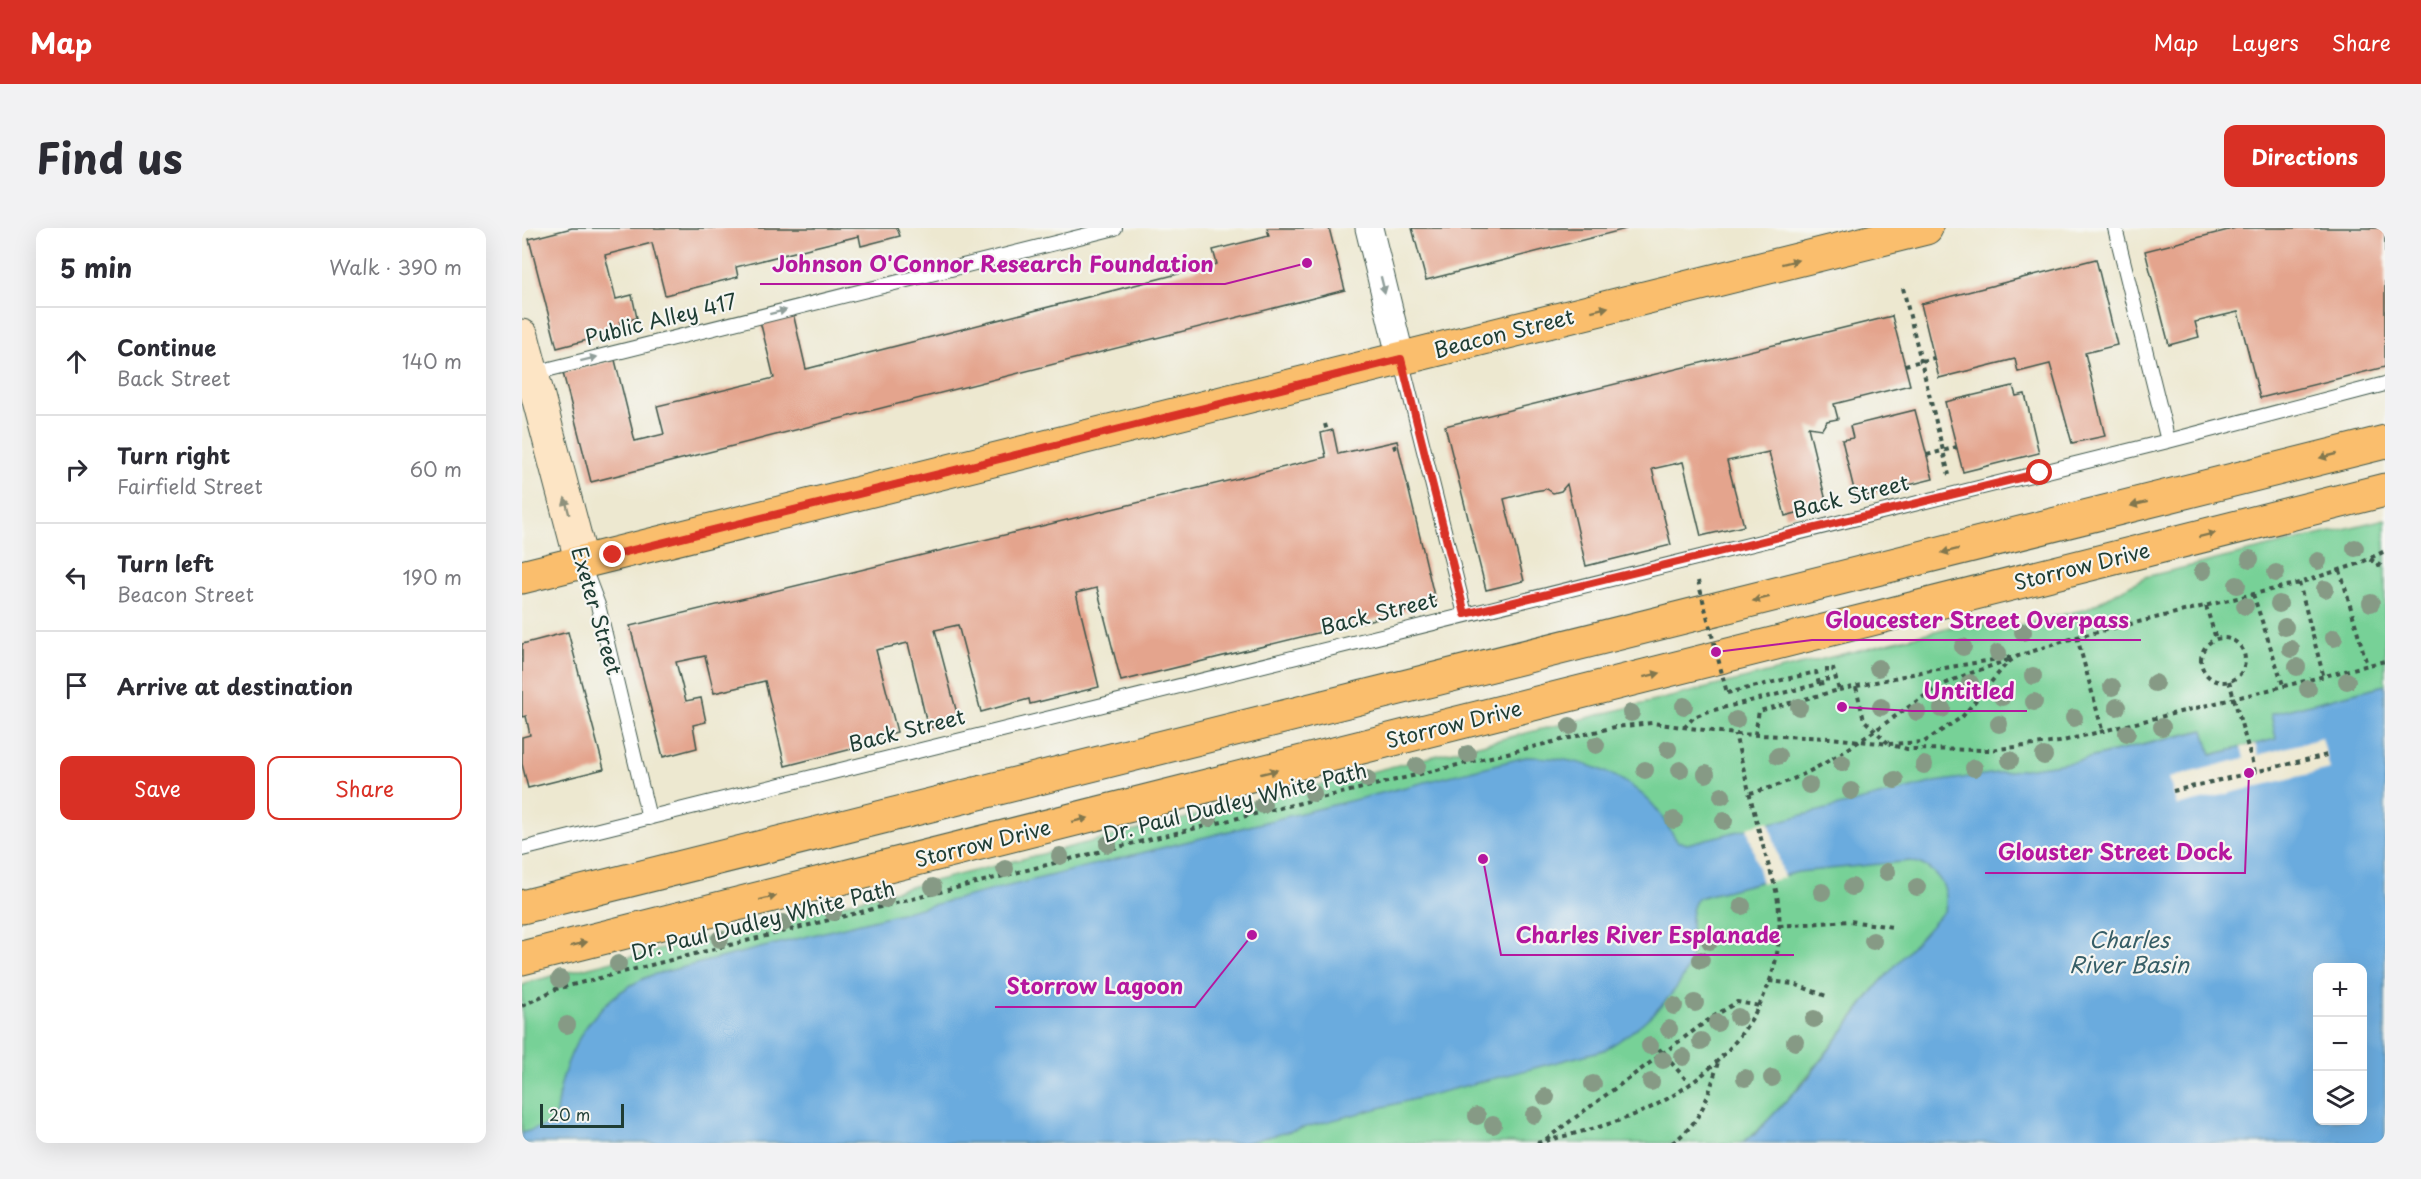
<!DOCTYPE html>
<meta charset="utf-8">
<style>
:root{--surface:#fff;--page:#f2f2f3;--text:#2b2b33;--muted:#7c7c81;--line:#e1e1e2;--accent:#d93025}
body{margin:0;font-family:"Playpen Sans",sans-serif;background:var(--page);color:var(--text)}
.controls{position:absolute;right:18px;bottom:18px;display:grid;overflow:hidden;border-radius:12px;box-shadow:0 6px 24px #0002}
.controls button{width:54px;height:54px;display:grid;place-items:center;padding:0;border:0;border-bottom:2px solid var(--line);background:var(--surface);color:var(--text);font:30px sans-serif}
.scale{position:absolute;left:18px;bottom:15px;width:84px;box-sizing:border-box;padding-left:6px;border:3px solid #1f3d34;border-top:0;font-size:16px;line-height:21px;white-space:nowrap;color:#1f3d34;-webkit-text-stroke:4px #f6f6f2;paint-order:stroke}
.stop{position:absolute;width:18px;height:18px;margin:-14px;border:4px solid #d93025;border-radius:50%;background:#fff}
.stop.end{background:#d93025;border-color:#fff;box-shadow:0 2px 6px #0008}
.list{margin:0;padding:0;list-style:none}
h2{display:flex;justify-content:space-between;align-items:center;height:78px;margin:0;padding:0 24px;font-size:26px}
h2 small{font-size:20px;font-weight:400;color:var(--muted)}
.list li{display:grid;grid-template-columns:39px 1fr auto;gap:18px;align-items:center;box-sizing:border-box;height:108px;padding:0 24px;border-top:2px solid var(--line)}
.list b{display:block;font-size:22px;white-space:nowrap}
.list p{margin:0;font-size:20px;white-space:nowrap;color:var(--muted)}
.list em{font-size:20px;font-style:normal;color:var(--muted)}
.actions{display:flex;gap:12px;padding:18px 24px}
.actions a{flex:1;padding:14px 0;border:2px solid var(--accent);border-radius:12px;text-align:center;font-size:21px;color:var(--accent)}
.actions .main{background:var(--accent);color:#fff}
.icon{flex:none;width:33px;height:33px;fill:none;stroke:currentColor;stroke-width:2;stroke-linecap:round;stroke-linejoin:round}
.map{position:relative;flex:none;width:1863px;height:915px;overflow:hidden;border-radius:12px}
header{display:flex;align-items:center;gap:36px;box-sizing:border-box;height:84px;padding:0 30px;background:var(--accent);color:#fff}
header strong{font-size:28px}
nav{display:flex;gap:33px;margin-inline-start:auto;font-size:21px}
.intro{display:flex;align-items:center;justify-content:space-between;box-sizing:border-box;height:144px;padding:0 36px}
h1{margin:0;font-size:42px}
.button{padding:15px 27px;border-radius:12px;background:var(--accent);color:#fff;font-size:21px;font-weight:700}
main{display:flex;gap:36px;padding:0 36px}
aside{flex:1;background:var(--surface);border-radius:12px;box-shadow:0 6px 24px #0002}
.map>svg:first-child{display:block}
</style>
<header>
<strong>Map</strong>
<nav><a>Map</a><a>Layers</a><a>Share</a></nav>
</header>
<div class="intro"><h1>Find us</h1><a class="button">Directions</a></div>
<main>
<aside>
<h2>5 min<small>Walk · 390 m</small></h2>
<ul class="list">
<li><svg class="icon" aria-label="ahead" viewBox="0 0 24 24"><path d="M12 20V5M6 11l6-6 6 6"/></svg><div><b>Continue</b><p>Back Street</p></div><em>140 m</em></li>
<li><svg class="icon" aria-label="right" viewBox="0 0 24 24"><path d="M7 20v-9h11M14 6l5 5-5 5"/></svg><div><b>Turn right</b><p>Fairfield Street</p></div><em>60 m</em></li>
<li><svg class="icon" aria-label="left" viewBox="0 0 24 24"><path d="M17 20v-9H6M10 6l-5 5 5 5"/></svg><div><b>Turn left</b><p>Beacon Street</p></div><em>190 m</em></li>
<li><svg class="icon" aria-label="arrive" viewBox="0 0 24 24"><path d="M6 21V4h12l-3 4 3 4H6"/></svg><div><b>Arrive at destination</b></div></li>
</ul>
<div class="actions"><a class="main">Save</a><a>Share</a></div>
</aside>
<div class="map">
<svg width="1863" height="915" viewBox="0 0 1863 915">
<rect width="100%" height="100%" fill="#f6f6f2"/>
<filter id="ink" filterUnits="userSpaceOnUse"><feTurbulence type="fractalNoise" baseFrequency=".0167" numOctaves="2"/><feDisplacementMap in="SourceGraphic" scale="12" xChannelSelector="R" yChannelSelector="G"/><feConvolveMatrix kernelMatrix="1 2 1 2 8 2 1 2 1" color-interpolation-filters="sRGB"/></filter>
<filter id="wash" filterUnits="userSpaceOnUse"><feTurbulence type="fractalNoise" baseFrequency=".008" numOctaves="4" result="noise"/><feDisplacementMap in="SourceGraphic" scale="24" xChannelSelector="R" yChannelSelector="G"/><feGaussianBlur stdDeviation="1.35" result="paint"/><feColorMatrix in="noise" values="0 0 0 0 0 0 0 0 0 0 0 0 0 0 0 0 0 1.4 0 .05"/><feComposite in="paint" operator="in"/></filter>
<g filter="url(#wash)">
<rect width="100%" height="100%" fill="#ede8d0"/>
<path fill="#77d197" stroke="#4b8766" stroke-width="1.5" d="M1863,291V457L1749,486L1755,511L1688,527L1681,502L1551,534L1426,673C1418,705 1374,734 1353,760C1322,800 1294,841 1259,878C1246,892 1235,905 1219,915H0V758L7,754L1437,397H1498L1565,381L1623,349Z"/>
<path fill="#6babde" stroke="#457489" stroke-width="1.5" fill-rule="evenodd" d="M1863,457V915H1219L1232,907L1286,850L1355,758L1423,682C1429,658 1412,638 1389,633L1276,644L1176,670C1163,686 1173,710 1169,729C1161,766 1112,805 1082,822L722,915H0V905L33,895C38,829 67,772 130,747L1004,529C1051,529 1098,541 1132,578C1141,589 1147,601 1155,613L1165,616L1413,554L1551,534L1682,502L1689,527L1754,511L1749,486ZM1796,740H1840V892H1796Z"/>
<path fill="#ede8d0" d="M1800,510L1808,541L1655,578L1647,550L1722,530L1719,519L1726,518L1733,516L1736,527Z
M1247,593L1262,650L1240,655L1225,599Z"/>
<g id="blocks">
<path fill="#e4a48d" d="M50,0H375L378,8L339,18L337,8L288,20L214,39L216,49L143,67L130,15L83,27L94,71L110,67L115,90L98,94L100,103L35,120L7,11Z
M745,0H807L823,62L69,254L41,145L93,132L113,213L142,206L135,178L252,150L238,93L271,85L284,141L695,36L691,22L747,8Z
M890,0H1104V1L904,52Z
M1714,0H1863V139L1738,170L1716,84L1673,94L1677,109L1647,117L1623,23Z
M1574,31L1595,117L1563,125L1583,208L1550,215L1528,136L1496,144L1493,131L1417,150L1399,76Z
M1370,88L1388,157L1312,176L1316,191L1305,193L1300,201L1286,199L1305,277L1263,288L1247,224L1205,233L1222,298L1179,308L1161,234L1130,241L1149,317L1064,338L1045,256L1039,263L1031,265L1025,261L1012,263L982,271L1002,353L964,362L923,198Z
M1491,158L1494,168L1503,166L1517,225L1441,244L1423,174Z
M1393,182L1411,251L1334,270L1320,212L1331,210L1328,198Z
M811,202L816,226L875,213L914,376L599,453L575,360L554,365L577,459L508,476L507,471L459,484L436,397L413,402L437,493L406,500L386,415L354,422L375,504L341,514L342,518L263,538L243,453L192,465L183,428L154,434L164,473L179,470L184,494L171,497L175,520L141,529L108,398L804,229L799,205Z
M46,404L82,541L6,560L0,536V509L8,507L4,488L0,489V416Z"/>
</g>
</g>
<g filter="url(#ink)">
<use href="#blocks" fill-opacity="0" stroke="#3e574b" stroke-width="1.5"/>
<g fill="none" stroke-linecap="round" stroke-linejoin="round">
<g stroke="#3e574b" stroke-width="16">
<path id="lane" d="M1593,0L1646,213
M879,131L943,386
M8,146L593,0
M60,335L76,377L127,590
M0,621L1646,213L1863,156"/>
</g>
<g stroke="#3e574b" stroke-width="29">
<path id="street" d="M847,0L879,131"/>
</g>
<g stroke="#3e574b" stroke-width="35">
<path id="secondary" d="M0,108L60,335"/>
</g>
<g stroke="#3e574b" stroke-width="35">
<path id="primary" d="M0,349L1404,0"/>
</g>
<g stroke="#3e574b" stroke-width="35">
<path id="highway" d="M0,679L1863,214
M0,730L1863,262"/>
</g>
<path stroke="#3e574b" stroke-width="4" stroke-dasharray="4.5 4.5" stroke-linecap="butt" d="M1381,60L1427,247
M1383,137L1412,130
M803,196L805,203
M872,217L874,223
M1405,227L1435,219
M1848,331L1863,341
M1818,342L1845,437
M1777,355L1802,450
M1731,366L1762,460
M1684,378L1694,411
M1555,409L1581,505
M1679 432a22 22 0 1 1 44 0a22 22 0 1 1-44 0Z
M1707,453L1733,544
M1334,459L1342,492L1366,515
M1317,462L1404,443L1489,429
M1205,465L1294,444L1297,456
M1162,500L1172,489L1184,484L1305,454V440L1311,441L1317,462L1237,483L1233,506
M1373,518L1385,521L1468,522L1537,514L1863,433
M1651,563L1805,527
M1228,565C1297,550 1352,501 1410,463C1432,449 1462,441 1486,432
M1257,698L1327,693L1371,699
M1247,753L1272,756L1307,769
M0,778L34,761L592,620L1093,499L1130,495L1213,506L1308,510L1367,516L1402,514L1440,489L1485,435L1496,428L1555,409L1777,355L1836,336L1863,323
M1131,814L1168,856
M1024,911L1189,790L1215,774L1238,778
M1015,915C1054,905 1096,896 1132,878C1208,840 1268,762 1256,674C1254,657 1247,641 1243,625C1232,586 1223,546 1213,506
M1150,915C1180,894 1187,867 1196,834"/>
<use href="#lane" stroke="#fff" stroke-width="14"/>
<use href="#street" stroke="#fff" stroke-width="27"/>
<use href="#secondary" stroke="#fde5c5" stroke-width="33"/>
<use href="#primary" stroke="#fabe6d" stroke-width="33"/>
<use href="#highway" stroke="#fabe6d" stroke-width="33"/>
<path stroke="#3e574b" stroke-width="4" stroke-dasharray="4.5 4.5" stroke-linecap="butt" d="M1176,353L1205,465"/>
</g>
<g fill="#869a85">
<circle cx="1833" cy="320" r="9"/>
<circle cx="1728" cy="331" r="9"/>
<circle cx="1796" cy="333" r="9"/>
<circle cx="1681" cy="343" r="9"/>
<circle cx="1754" cy="345" r="9"/>
<circle cx="1715" cy="357" r="9"/>
<circle cx="1803" cy="361" r="9"/>
<circle cx="1849" cy="375" r="9"/>
<circle cx="1757" cy="376" r="9"/>
<circle cx="1723" cy="378" r="9"/>
<circle cx="1763" cy="399" r="9"/>
<circle cx="1501" cy="404" r="9"/>
<circle cx="1812" cy="410" r="9"/>
<circle cx="1441" cy="419" r="9"/>
<circle cx="1769" cy="421" r="9"/>
<circle cx="1476" cy="425" r="9"/>
<circle cx="1775" cy="439" r="9"/>
<circle cx="1356" cy="440" r="9"/>
<circle cx="1511" cy="448" r="9"/>
<circle cx="1825" cy="453" r="9"/>
<circle cx="1448" cy="455" r="9"/>
<circle cx="1633" cy="455" r="9"/>
<circle cx="1590" cy="459" r="9"/>
<circle cx="1786" cy="461" r="9"/>
<circle cx="1480" cy="469" r="9"/>
<circle cx="1512" cy="474" r="9"/>
<circle cx="1162" cy="478" r="9"/>
<circle cx="1277" cy="479" r="9"/>
<circle cx="1359" cy="479" r="9"/>
<circle cx="1595" cy="479" r="9"/>
<circle cx="1420" cy="481" r="9"/>
<circle cx="1395" cy="484" r="9"/>
<circle cx="1109" cy="485" r="9"/>
<circle cx="1552" cy="490" r="9"/>
<circle cx="1214" cy="492" r="9"/>
<circle cx="1477" cy="496" r="9"/>
<circle cx="1048" cy="498" r="9"/>
<circle cx="1640" cy="499" r="9"/>
<circle cx="1605" cy="505" r="9"/>
<circle cx="1074" cy="517" r="9"/>
<circle cx="1146" cy="521" r="9"/>
<circle cx="946" cy="526" r="9"/>
<circle cx="1256" cy="528" r="9"/>
<circle cx="1522" cy="528" r="9"/>
<circle cx="1488" cy="532" r="9"/>
<circle cx="1320" cy="535" r="9"/>
<circle cx="1402" cy="537" r="9"/>
<circle cx="895" cy="538" r="9"/>
<circle cx="1452" cy="540" r="9"/>
<circle cx="1123" cy="542" r="9"/>
<circle cx="1158" cy="542" r="9"/>
<circle cx="1184" cy="546" r="9"/>
<circle cx="845" cy="551" r="9"/>
<circle cx="1373" cy="552" r="9"/>
<circle cx="1287" cy="557" r="9"/>
<circle cx="1329" cy="563" r="9"/>
<circle cx="791" cy="565" r="9"/>
<circle cx="1200" cy="568" r="9"/>
<circle cx="741" cy="577" r="9"/>
<circle cx="687" cy="590" r="9"/>
<circle cx="1152" cy="592" r="9"/>
<circle cx="1202" cy="593" r="9"/>
<circle cx="586" cy="616" r="9"/>
<circle cx="538" cy="628" r="9"/>
<circle cx="483" cy="641" r="9"/>
<circle cx="1365" cy="644" r="9"/>
<circle cx="411" cy="659" r="9"/>
<circle cx="1330" cy="659" r="9"/>
<circle cx="1395" cy="659" r="9"/>
<circle cx="1300" cy="664" r="9"/>
<circle cx="363" cy="671" r="9"/>
<circle cx="1220" cy="678" r="9"/>
<circle cx="311" cy="684" r="9"/>
<circle cx="261" cy="695" r="9"/>
<circle cx="198" cy="711" r="9"/>
<circle cx="1188" cy="713" r="9"/>
<circle cx="1351" cy="713" r="9"/>
<circle cx="1179" cy="732" r="9"/>
<circle cx="96" cy="736" r="9"/>
<circle cx="38" cy="751" r="9"/>
<circle cx="1173" cy="775" r="9"/>
<circle cx="1152" cy="778" r="9"/>
<circle cx="1216" cy="789" r="9"/>
<circle cx="1292" cy="791" r="9"/>
<circle cx="1195" cy="795" r="9"/>
<circle cx="45" cy="797" r="9"/>
<circle cx="1147" cy="801" r="9"/>
<circle cx="1179" cy="813" r="9"/>
<circle cx="1273" cy="814" r="9"/>
<circle cx="1128" cy="818" r="9"/>
<circle cx="1161" cy="829" r="9"/>
<circle cx="1141" cy="832" r="9"/>
<circle cx="1223" cy="850" r="9"/>
<circle cx="1250" cy="850" r="9"/>
<circle cx="1129" cy="854" r="9"/>
<circle cx="1071" cy="856" r="9"/>
<circle cx="1024" cy="869" r="9"/>
<circle cx="1012" cy="887" r="9"/>
<circle cx="955" cy="888" r="9"/>
<circle cx="971" cy="897" r="9"/>
</g>
<defs><path id="oneway-solid" d="M-6-.8H1V-3.2L6.5 0L1 3.2V.8H-6Z" transform="scale(1.5)"/></defs>
<g fill="#82774e">
<use href="#oneway-solid" transform="translate(1268 34) rotate(-14)"/>
<use href="#oneway-solid" transform="translate(1078 81) rotate(-14)"/>
<use href="#oneway-solid" transform="translate(1806 228) rotate(166)"/>
<use href="#oneway-solid" transform="translate(1617 276) rotate(166)"/>
<use href="#oneway-solid" transform="translate(1685 307) rotate(-14)"/>
<use href="#oneway-solid" transform="translate(1428 323) rotate(166)"/>
<use href="#oneway-solid" transform="translate(1239 371) rotate(166)"/>
<use href="#oneway-solid" transform="translate(1130 447) rotate(-14)"/>
<use href="#oneway-solid" transform="translate(747 544) rotate(-14)"/>
<use href="#oneway-solid" transform="translate(558 592) rotate(-14)"/>
<use href="#oneway-solid" transform="translate(246 670) rotate(-14)"/>
<use href="#oneway-solid" transform="translate(57 716) rotate(-14)"/>
</g>
<g fill="#8f9e9a">
<use href="#oneway-solid" transform="translate(861 57) rotate(76)"/>
<use href="#oneway-solid" transform="translate(256 84) rotate(-14)"/>
<use href="#oneway-solid" transform="translate(67 131) rotate(-14)"/>
</g>
<use fill="#8e917c" href="#oneway-solid" transform="translate(45 278) rotate(-105)"/>
</g>
<g fill="none" stroke-linecap="round" stroke-linejoin="round" filter="url(#ink)">
<path stroke="#d93025" stroke-width="8" d="M91,327L879,131L943,386L1518,245"/>
</g>
<g text-anchor="middle" stroke-width="4.5" stroke-linejoin="round" paint-order="stroke">
<g font-size="21" fill="#1f3d34" stroke="#f6f6f2">
<text transform="translate(139 92) rotate(-14)" y="7">Public Alley 417</text>
<text transform="translate(982 106) rotate(-14)" y="7">Beacon Street</text>
<text transform="translate(1329 269) rotate(-14)" y="7">Back Street</text>
<text transform="translate(1560 339) rotate(-14)" y="7">Storrow Drive</text>
<text transform="translate(74 383) rotate(74)" y="7">Exeter Street</text>
<text transform="translate(857 386) rotate(-14)" y="7">Back Street</text>
<text transform="translate(932 497) rotate(-14)" y="7">Storrow Drive</text>
<text transform="translate(385 503) rotate(-14)" y="7">Back Street</text>
<text transform="translate(713 575) rotate(-14)" y="7">Dr. Paul Dudley White Path</text>
<text transform="translate(461 616) rotate(-14)" y="7">Storrow Drive</text>
<text transform="translate(241 693) rotate(-14)" y="7">Dr. Paul Dudley White Path</text>
</g>
<g font-size="22" font-style="italic" fill="#365e67" stroke="#f6f6f2">
<text x="1607" y="720">Charles<tspan x="1607" dy="25">River Basin</tspan></text>
</g>
</g>
<path fill="none" stroke="#b5179e" stroke-width="2" d="M785 35L703 56H238M1194 424L1290 412H1619M1320 479L1390 483H1505M1727 545L1723 645H1463M961 631L979 727H1272M730 707L673 779H473"/>
<g fill="#b5179e" stroke="#f6f6f2" stroke-width="2">
<circle cx="785" cy="35" r="6"/>
<circle cx="1194" cy="424" r="6"/>
<circle cx="1320" cy="479" r="6"/>
<circle cx="1727" cy="545" r="6"/>
<circle cx="961" cy="631" r="6"/>
<circle cx="730" cy="707" r="6"/>
</g>
<g font-size="22" text-anchor="middle" font-weight="bold" fill="#b5179e" stroke="#f6f6f2" stroke-width="4.5" stroke-linejoin="round" paint-order="stroke">
<text x="471" y="44">Johnson O'Connor Research Foundation</text>
<text x="1455" y="400">Gloucester Street Overpass</text>
<text x="1447" y="471">Untitled</text>
<text x="1593" y="632">Glouster Street Dock</text>
<text x="1126" y="715">Charles River Esplanade</text>
<text x="573" y="766">Storrow Lagoon</text>
</g>
</svg>
<div class="controls">
<button>+</button>
<button>−</button>
<button><svg class="icon" aria-label="layers" viewBox="0 0 24 24"><path d="M12 4l9 5-9 5-9-5zM3 14l9 5 9-5"/></svg></button>
</div>
<div class="scale">20 m</div>
<div class="stop" style="left:1518px;top:245px"></div>
<div class="stop end" style="left:91px;top:327px"></div>
</div>
</main>
